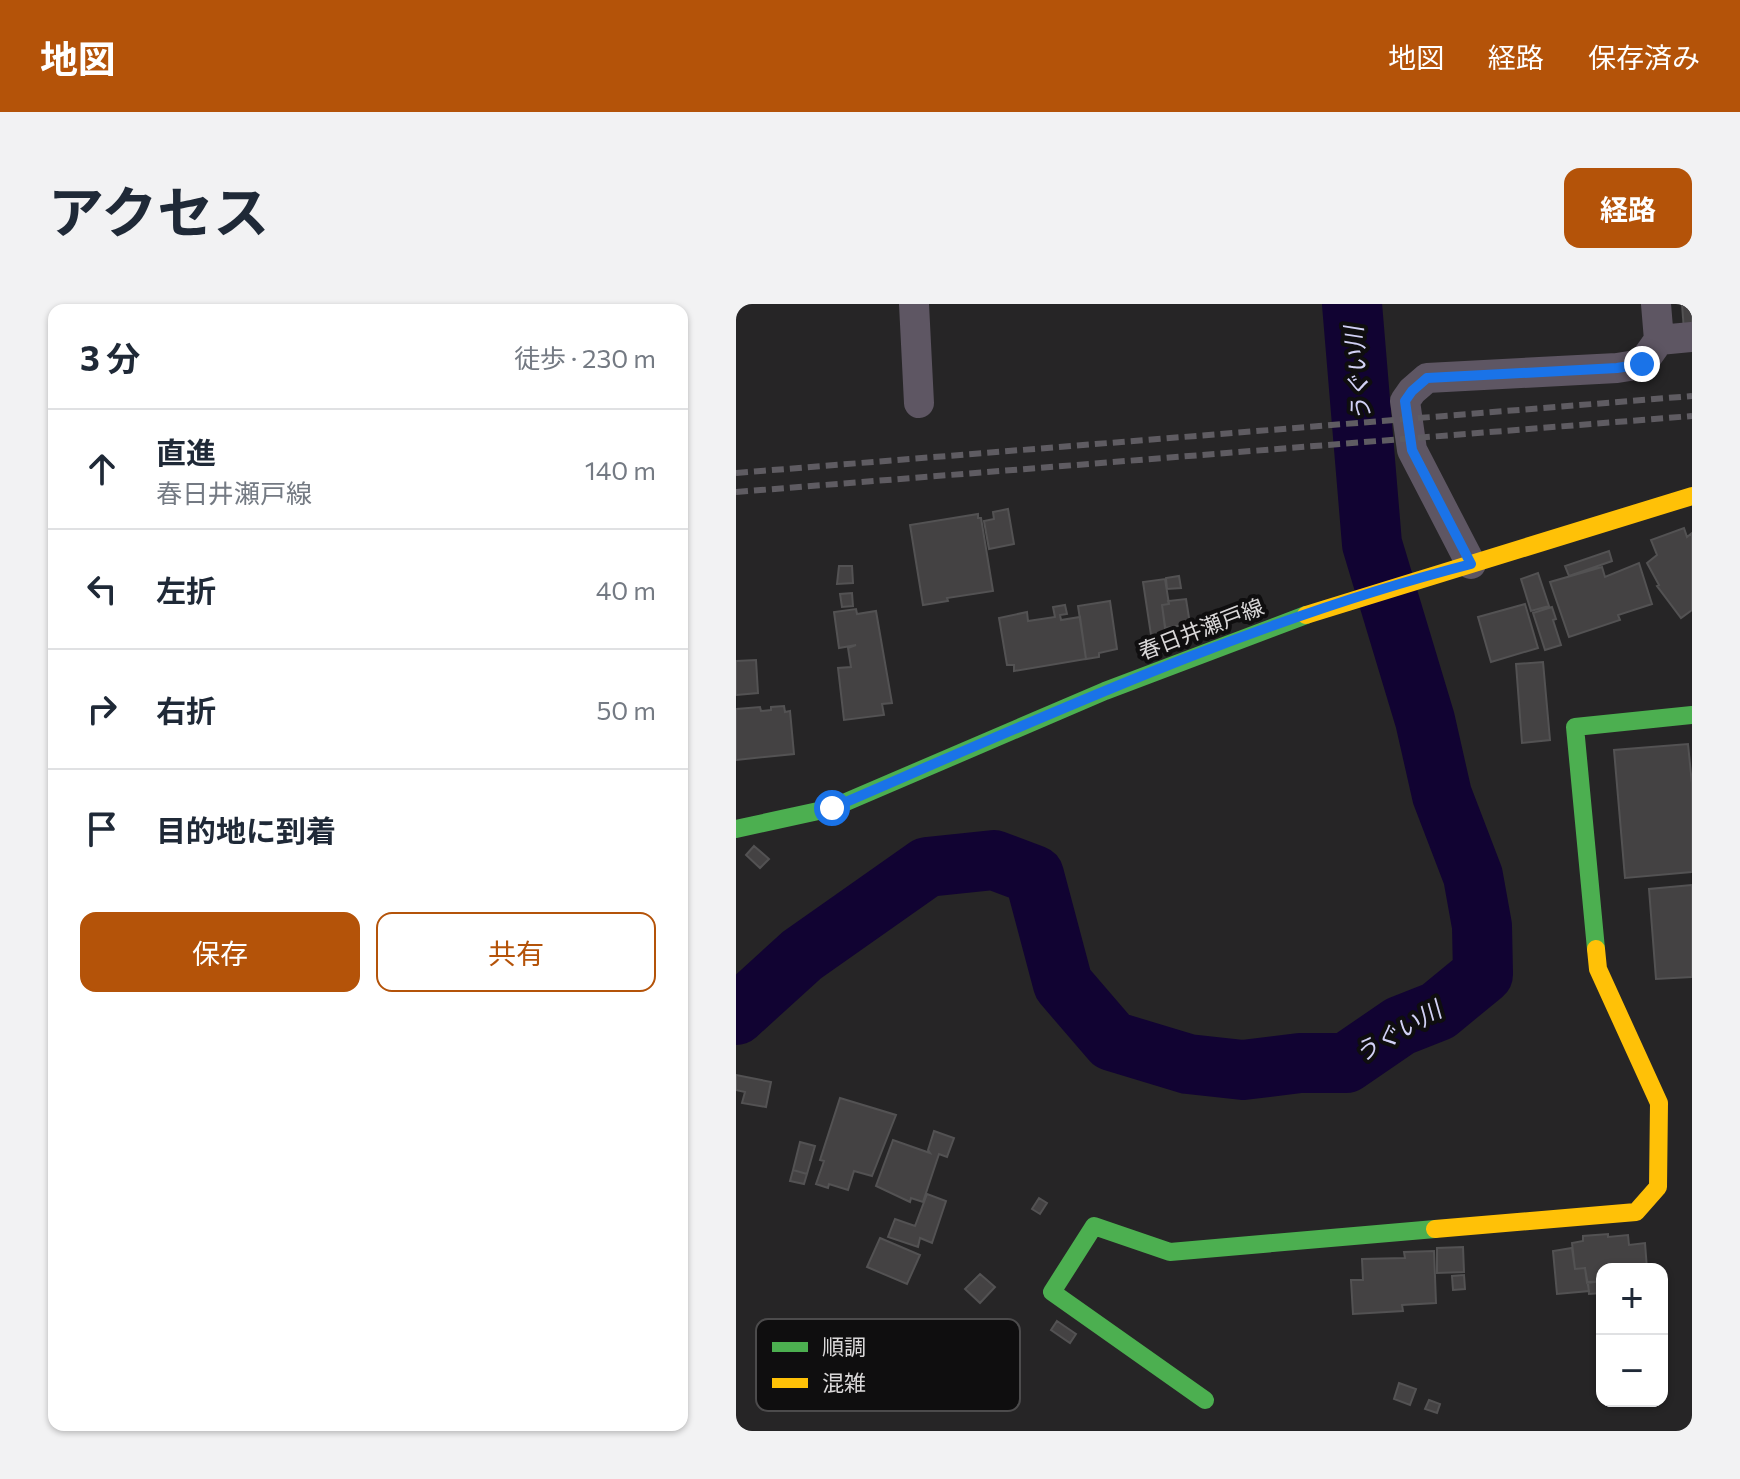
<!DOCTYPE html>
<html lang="ja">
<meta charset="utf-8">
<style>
:root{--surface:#fff;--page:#f2f2f3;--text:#1f2937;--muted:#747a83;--line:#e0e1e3;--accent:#b45309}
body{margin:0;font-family:Commissioner,"Noto Sans JP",sans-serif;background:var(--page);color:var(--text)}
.controls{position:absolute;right:24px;bottom:24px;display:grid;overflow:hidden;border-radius:16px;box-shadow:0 2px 6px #0004}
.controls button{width:72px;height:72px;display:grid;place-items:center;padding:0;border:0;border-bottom:2px solid var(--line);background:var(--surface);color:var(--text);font:40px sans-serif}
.stop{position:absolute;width:24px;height:24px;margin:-18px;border:6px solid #1a73e8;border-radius:50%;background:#fff}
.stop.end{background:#1a73e8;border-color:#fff;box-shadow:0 2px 8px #0008}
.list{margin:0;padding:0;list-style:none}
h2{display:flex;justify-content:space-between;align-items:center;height:104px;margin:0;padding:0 32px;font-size:34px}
h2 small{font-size:26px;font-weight:400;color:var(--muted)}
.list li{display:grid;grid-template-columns:52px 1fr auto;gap:24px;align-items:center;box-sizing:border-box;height:120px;padding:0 32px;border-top:2px solid var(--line)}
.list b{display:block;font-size:30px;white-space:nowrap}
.list p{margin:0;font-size:26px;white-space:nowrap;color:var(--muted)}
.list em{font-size:26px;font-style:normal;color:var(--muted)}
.actions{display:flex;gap:16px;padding:24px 32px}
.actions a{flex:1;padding:18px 0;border:2px solid var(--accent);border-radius:16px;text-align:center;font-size:28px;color:var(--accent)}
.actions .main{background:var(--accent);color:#fff}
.icon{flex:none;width:44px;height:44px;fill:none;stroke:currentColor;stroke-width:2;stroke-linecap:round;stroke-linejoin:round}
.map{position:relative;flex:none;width:956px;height:1127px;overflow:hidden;border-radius:16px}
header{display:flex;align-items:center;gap:48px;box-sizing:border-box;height:112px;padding:0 40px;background:var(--accent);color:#fff}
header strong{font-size:38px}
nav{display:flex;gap:44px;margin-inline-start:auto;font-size:28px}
.intro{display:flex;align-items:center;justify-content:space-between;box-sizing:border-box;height:192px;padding:0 48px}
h1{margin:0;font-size:56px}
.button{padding:20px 36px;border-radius:16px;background:var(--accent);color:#fff;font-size:28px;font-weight:700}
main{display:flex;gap:48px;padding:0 48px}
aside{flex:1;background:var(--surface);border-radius:16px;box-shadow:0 2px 6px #0004}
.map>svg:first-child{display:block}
</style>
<header>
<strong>地図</strong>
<nav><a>地図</a><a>経路</a><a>保存済み</a></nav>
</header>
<div class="intro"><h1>アクセス</h1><a class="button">経路</a></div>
<main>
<aside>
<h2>3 分<small>徒歩 · 230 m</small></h2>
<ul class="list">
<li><svg class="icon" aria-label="ahead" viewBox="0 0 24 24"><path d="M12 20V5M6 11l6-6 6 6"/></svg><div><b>直進</b><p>春日井瀬戸線</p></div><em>140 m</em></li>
<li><svg class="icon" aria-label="left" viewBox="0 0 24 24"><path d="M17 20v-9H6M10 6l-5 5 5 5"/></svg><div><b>左折</b></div><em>40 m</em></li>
<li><svg class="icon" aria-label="right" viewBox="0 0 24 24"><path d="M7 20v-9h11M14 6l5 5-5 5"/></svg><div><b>右折</b></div><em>50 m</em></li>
<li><svg class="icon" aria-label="arrive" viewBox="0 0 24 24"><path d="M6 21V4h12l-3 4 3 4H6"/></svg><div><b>目的地に到着</b></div></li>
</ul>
<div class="actions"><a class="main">保存</a><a>共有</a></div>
</aside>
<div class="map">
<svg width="956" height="1127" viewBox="0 0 956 1127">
<rect width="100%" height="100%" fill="#262526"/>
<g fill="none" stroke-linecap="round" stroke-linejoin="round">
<path stroke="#110332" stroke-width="60" d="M0,711L66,651L191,563L258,556L298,571L327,680L376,737L452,760L507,766L564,759H610L664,722L702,707L747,670L746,622L737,572L706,491L689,416L636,240L616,0"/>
</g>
<path fill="#444243" stroke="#535253" stroke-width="2" d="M946,0H956V26L948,27Z
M272,205L278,240L253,245L248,217L258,215L257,208Z
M242,210V214H245L257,287L211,294L212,297L187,301L174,221Z
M948,224L951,233L956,229V306L945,314L921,282L923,281L911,259L921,251L915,236Z
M873,247L876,257L833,272L829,262Z
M903,259L916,300L882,311L884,316L833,333L814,278L866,263L869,273Z
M103,262H116L117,279L101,280Z
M802,269L813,302L795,307L785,275Z
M443,272L445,284L431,285L430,274Z
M429,275L433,300L426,301L430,329L415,331L407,278Z
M116,289L117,302L106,303L104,290Z
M450,295L454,320L429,324L426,301L433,300L432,297Z
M374,297L381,345L363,349V353L350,355L342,302Z
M789,300L802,344L755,358L742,313Z
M329,301L331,310L324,311L325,316L344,313L350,355L278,367V361H271L263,314L291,308L292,317L319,313L317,303Z
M816,303L820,315L817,316L825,341L809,346L797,309Z
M120,305L121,310L140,307L156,399L146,400L148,411L108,416L102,364L115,363L112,344L120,341L103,344L98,308Z
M20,356L22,389L0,391V357Z
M807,358L814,436L786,439L780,360Z
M48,402L49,408L54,407L58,450L0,456V405L24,403L25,407L35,406V403Z
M952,440L956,480V568L889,574L878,446Z
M18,542L33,555L24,564L10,551Z
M956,581V673L920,675L913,585Z
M0,771L35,778L30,803L6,799L9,788L0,786Z
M104,794L160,811L136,872L118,867L112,886L93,880L92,884L80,880L88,857L84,856Z
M198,827L218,834L211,853L203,850L187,898L175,894L174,898L140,882L157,836L194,849L192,846Z
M64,838L79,842L71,870L57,866Z
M57,866L71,870L68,880L54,877Z
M191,890L210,897L196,939L184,934L182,943L152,933L159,915L179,922Z
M303,894L311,899L304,910L296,905Z
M872,930V933L892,931L893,941L909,939L911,965H866V977L851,979L849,964L839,965L836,939L847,937V932Z
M144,934L184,951L171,980L131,963Z
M727,943L728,968L701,969V944Z
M836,944L839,965L849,964L853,987L821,990L817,947Z
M698,947L700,999L666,1001L667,1007L617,1010L615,976H627L626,955L669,954L668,948Z
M244,970L259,983L244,999L229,985Z
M728,971L729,985L717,986L716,972Z
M866,977V989L853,990L852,978Z
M321,1017L340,1030L334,1039L315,1026Z
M663,1079L680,1085L674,1101L658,1095Z
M693,1096L704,1100L701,1109L689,1105Z"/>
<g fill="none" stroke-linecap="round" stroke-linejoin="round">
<path stroke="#5e5663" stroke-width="30" d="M178,0L183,99
M923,36L956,33
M735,260L676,146L669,97L676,87L691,74L881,64L906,60L923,36L920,0"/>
<path stroke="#4caf50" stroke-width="18" d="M0,525L96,504L369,387L570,311
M860,645L839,423L956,411
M469,1096L316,988L358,922L434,948L699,925"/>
<path stroke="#ffc107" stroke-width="18" d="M570,311L956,192
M699,925L900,908L922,883L923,799L862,665L860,645"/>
<path stroke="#5f5c62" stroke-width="6" stroke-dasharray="12 6" stroke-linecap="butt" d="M0,169L956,92
M0,188L956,112"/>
</g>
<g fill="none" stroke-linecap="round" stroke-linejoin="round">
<path stroke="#1a73e8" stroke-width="10" d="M96,504C305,414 514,317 735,260L676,146L669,97L676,87L691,74L881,64L906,60"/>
</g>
<g text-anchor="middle" stroke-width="8" stroke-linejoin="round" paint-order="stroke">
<g font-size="22" fill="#dad8d9" stroke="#0f0e0f">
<text transform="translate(465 325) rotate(-21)" y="8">春日井瀬戸線</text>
</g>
<g font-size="24" font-style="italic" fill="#d2d1f5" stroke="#0f0e0f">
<text transform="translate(622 70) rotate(-95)" y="8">うぐい川</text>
<text transform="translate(662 728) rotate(-30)" y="8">うぐい川</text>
</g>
</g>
<rect x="20" y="1015" width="264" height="92" rx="12" fill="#0f0e0f" stroke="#4c4b4c" stroke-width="2"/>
<rect x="36" y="1038" width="36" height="10" fill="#4caf50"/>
<rect x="36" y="1074" width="36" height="10" fill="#ffc107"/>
<g font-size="22" fill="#dad8d9">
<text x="86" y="1051">順調</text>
<text x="86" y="1087">混雑</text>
</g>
</svg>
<div class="controls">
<button>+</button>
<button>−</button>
</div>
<div class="stop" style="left:96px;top:504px"></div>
<div class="stop end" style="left:906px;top:60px"></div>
</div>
</main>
